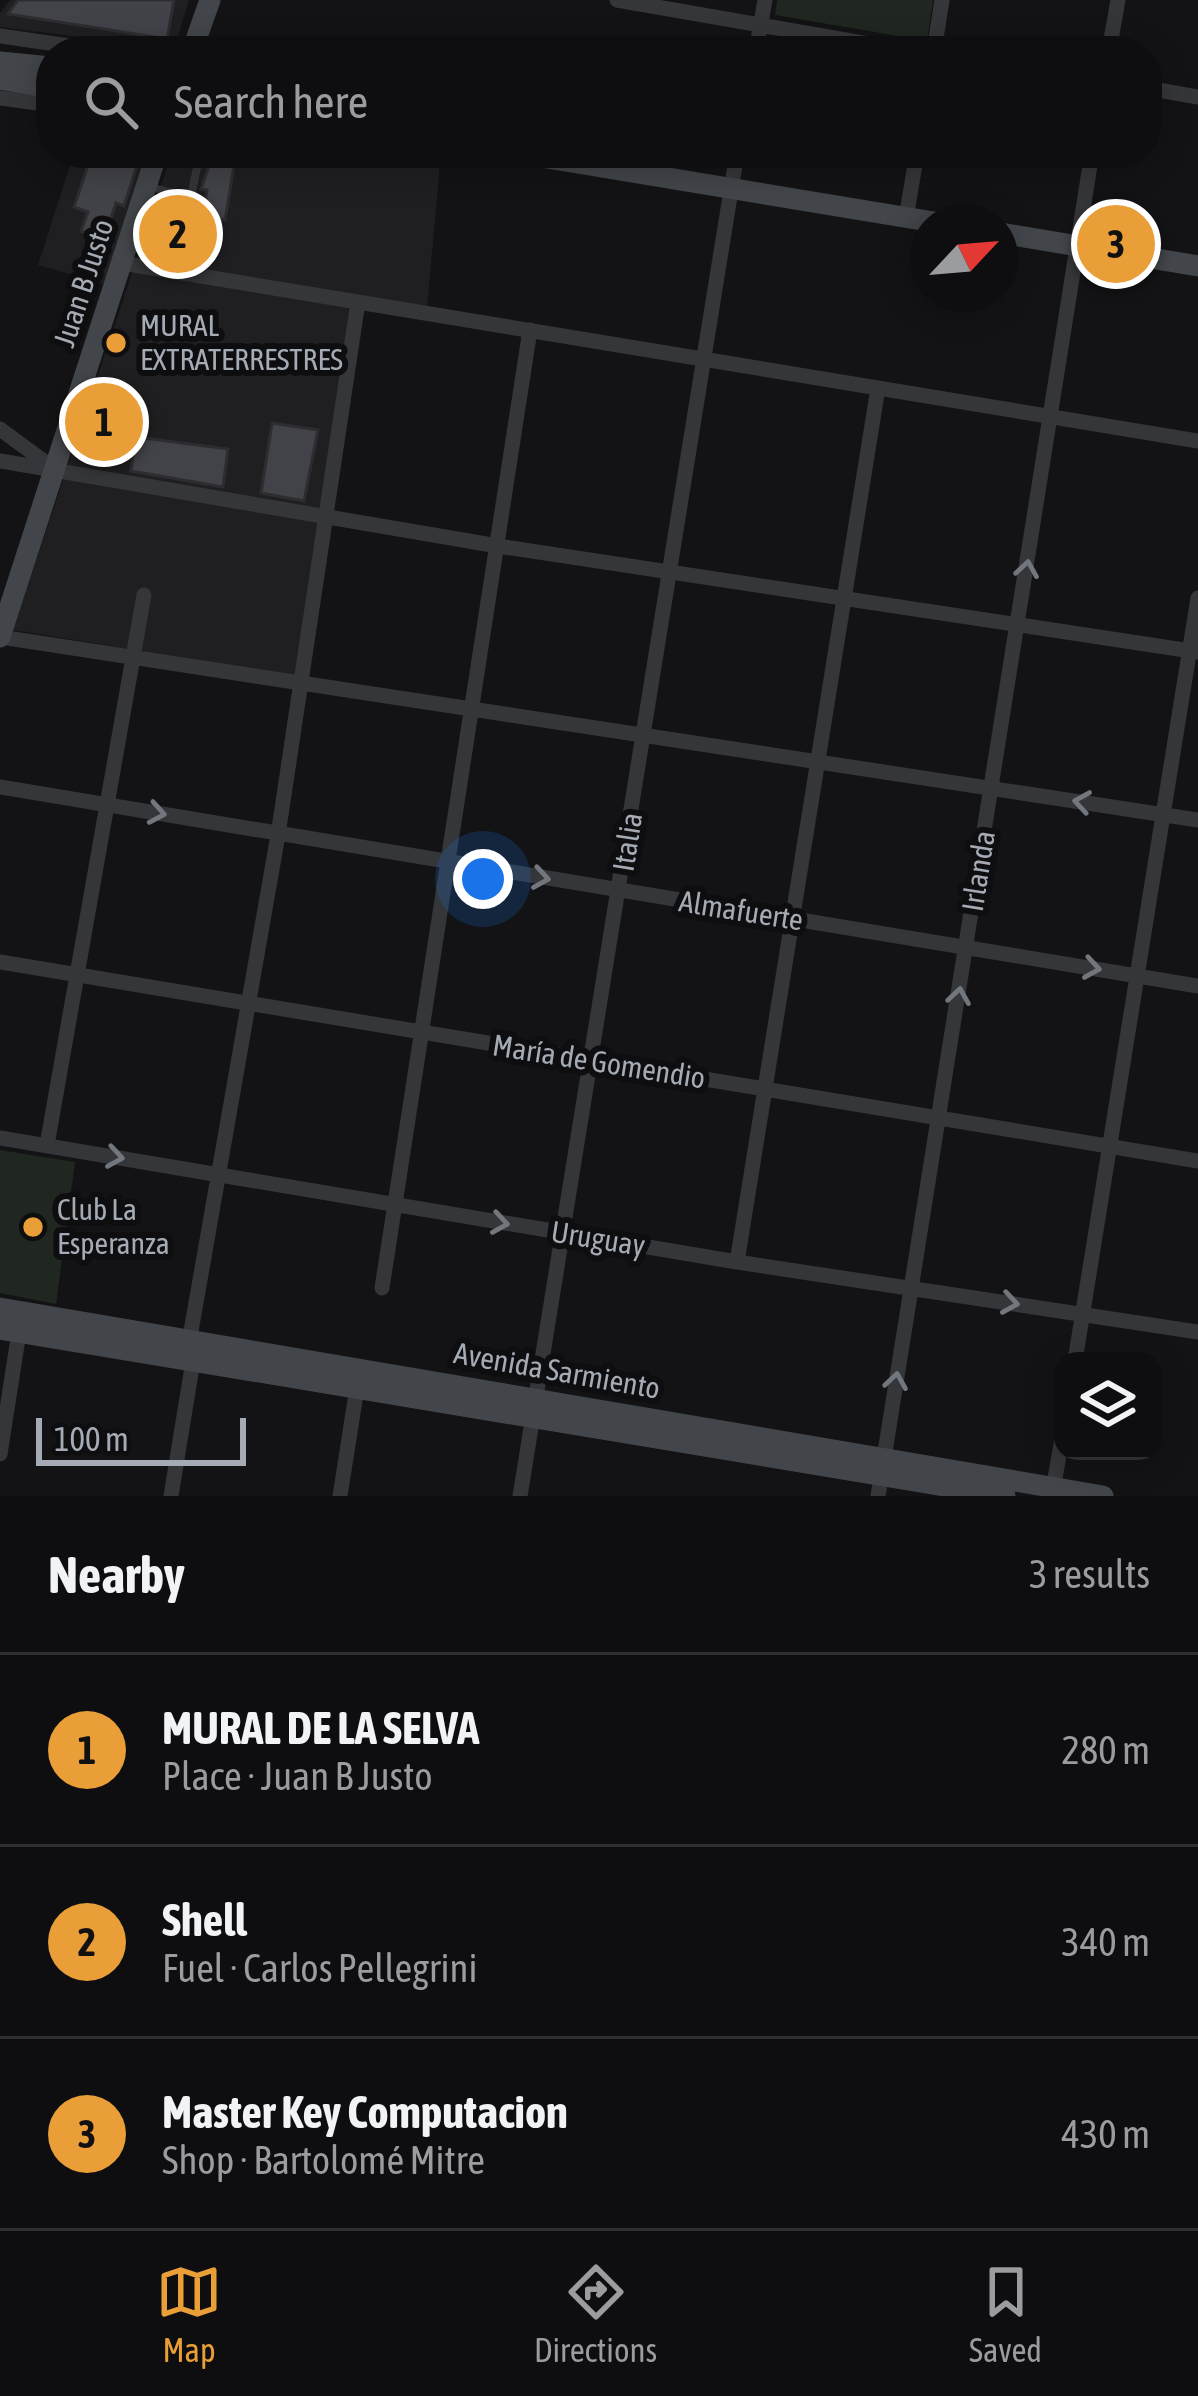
<!DOCTYPE html>
<meta charset="utf-8">
<style>
:root{--surface:#0e0e10;--page:#1c1c1e;--text:#f1f3f6;--muted:#9b9c9f;--line:#2e2e30;--accent:#e99e37}
body{margin:0;font-family:"Asap Condensed",sans-serif;background:var(--page);color:var(--text)}
.controls{position:absolute;right:36px;bottom:36px;display:grid;overflow:hidden;border-radius:24px;box-shadow:0 6px 30px #0003}
.controls button{width:108px;height:108px;display:grid;place-items:center;padding:0;border:0;border-bottom:3px solid var(--line);background:var(--surface);color:var(--text);font:60px sans-serif}
.compass{position:absolute;left:910px;top:204px;width:108px;height:108px;border-radius:50%;background:var(--surface);box-shadow:0 6px 30px #0003;rotate:64deg}
.scale{position:absolute;left:36px;bottom:30px;width:210px;box-sizing:border-box;padding-left:12px;border:6px solid #a5abb4;border-top:0;font-size:33px;line-height:42px;white-space:nowrap;color:#a5abb4;-webkit-text-stroke:9px #0e0e10;paint-order:stroke}
.you{position:absolute;left:483px;top:879px;width:42px;height:42px;margin:-30px;border:9px solid #fff;border-radius:50%;background:#1a73e8;box-shadow:0 0 0 18px #1a73e833}
.badge{display:grid;place-items:center;width:78px;height:78px;border-radius:50%;background:var(--accent);color:#111;font-size:39px;font-weight:700}
.pin{position:absolute;translate:-50% -50%;border:6px solid #fff;box-shadow:0 3px 12px #0006}
.list{margin:0;padding:0;list-style:none}
h2{display:flex;justify-content:space-between;align-items:center;height:156px;margin:0;padding:0 48px;font-size:51px}
h2 small{font-size:39px;font-weight:400;color:var(--muted)}
.list li{display:grid;grid-template-columns:78px 1fr auto;gap:36px;align-items:center;box-sizing:border-box;height:192px;padding:0 48px;border-top:3px solid var(--line)}
.list b{display:block;font-size:45px;white-space:nowrap}
.list p{margin:0;font-size:39px;white-space:nowrap;color:var(--muted)}
.list em{font-size:39px;font-style:normal;color:var(--muted)}
.icon{flex:none;width:66px;height:66px;fill:none;stroke:currentColor;stroke-width:2;stroke-linecap:round;stroke-linejoin:round}
.map{position:relative;flex:none;width:1198px;height:1496px;overflow:hidden}
.search{position:absolute;background:var(--surface);box-shadow:0 6px 30px #0003;left:36px;right:36px;top:36px;height:132px;display:flex;align-items:center;gap:30px;box-sizing:border-box;padding:0 42px;border-radius:48px;color:var(--muted);font-size:45px}
.sheet{height:732px;background:var(--surface)}
nav{display:flex;justify-content:space-around;align-items:center;box-sizing:border-box;height:168px;border-top:3px solid var(--line);background:var(--surface);font-size:33px;color:var(--muted)}
nav a{display:grid;justify-items:center;gap:6px}
nav .on{color:var(--accent)}
.map>svg:first-child{display:block}
</style>
<div class="map">
<svg width="1198" height="1496" viewBox="0 0 1198 1496">
<rect width="100%" height="100%" fill="#131315"/>
<path fill="#1f1f22" d="M10,0H189L174,49L0,27V13Z
M74,153H148L105,284L38,265Z
M172,153H441L427,308L355,294L296,676L13,630Z"/>
<path fill="#202720" d="M777,0H933L927,41L775,15Z
M0,1150L75,1162L56,1304L0,1293Z"/>
<path fill="#424348" stroke="#2d2d31" stroke-width="3" d="M18,0H174L167,39L8,14Z
M92,153H141L124,206L116,203L104,239L81,231L88,212L74,207Z
M213,153H236L225,220L217,219L211,261L188,257L196,215L203,216L207,190L201,189Z
M272,423L318,430L304,501L261,493Z
M136,437L228,449L223,487L131,471Z"/>
<g fill="none" stroke-linecap="round" stroke-linejoin="round">
<path stroke="#343639" stroke-width="8" d="M151,187L190,198
M176,269L200,153"/>
<path stroke="#343639" stroke-width="15" d="M617,0L909,51
M0,36L104,51
M756,51L765,0
M934,51L942,0
M1109,51L1118,0
M1147,88L1198,97
M0,98L51,105
M906,218L917,153
M122,263L1198,441
M0,429L53,468
M0,461L498,546L1198,652
M0,637L1198,820
M0,787L1198,986
M0,962L1198,1161
M0,1138L737,1262L1198,1332
M47,1145L144,595
M737,1262L878,388
M382,1288L530,330
M190,1337L278,835L358,302
M1075,1361L1198,598
M0,1454L19,1332
M1052,1495L1063,1433
M171,1496L193,1361
M340,1496L358,1381
M520,1496L737,153
M878,1496L1092,153"/>
<path stroke="#424549" stroke-width="21" d="M192,51L210,0
M0,62L51,67
M0,79L51,88
M517,153L934,222
M1000,233L1198,266
M0,637L157,153
M0,1308L1103,1496
M0,1329L1005,1496"/>
</g>
<defs><path id="oneway-chevron" d="M-2-3.5L2.5 0L-2 3.5" fill="none" stroke-width="1.6" stroke-linecap="round" stroke-linejoin="round" transform="scale(3)"/></defs>
<g stroke="#72767d">
<use href="#oneway-chevron" transform="translate(1027 569) rotate(-81)"/>
<use href="#oneway-chevron" transform="translate(1082 802) rotate(-171)"/>
<use href="#oneway-chevron" transform="translate(157 813) rotate(10)"/>
<use href="#oneway-chevron" transform="translate(541 878) rotate(9)"/>
<use href="#oneway-chevron" transform="translate(1092 968) rotate(9)"/>
<use href="#oneway-chevron" transform="translate(959 996) rotate(-81)"/>
<use href="#oneway-chevron" transform="translate(115 1157) rotate(9)"/>
<use href="#oneway-chevron" transform="translate(500 1223) rotate(9)"/>
<use href="#oneway-chevron" transform="translate(1010 1303) rotate(9)"/>
<use href="#oneway-chevron" transform="translate(896 1381) rotate(-81)"/>
</g>
<g fill="#e99e37" stroke="#0e0e10" stroke-width="4.5">
<circle cx="116" cy="343" r="12"/>
<circle cx="33" cy="1227" r="12"/>
</g>
<g text-anchor="middle" stroke-width="12" stroke-linejoin="round" paint-order="stroke">
<g font-size="30" fill="#a5abb4" stroke="#0e0e10">
<text transform="translate(84 283) rotate(-72)" y="10">Juan B Justo</text>
<text transform="translate(628 842) rotate(-81)" y="10">Italia</text>
<text transform="translate(979 871) rotate(-81)" y="10">Irlanda</text>
<text transform="translate(741 911) rotate(9)" y="10">Almafuerte</text>
<text transform="translate(599 1062) rotate(9)" y="10">María de Gomendio</text>
<text transform="translate(598 1239) rotate(9)" y="10">Uruguay</text>
<text transform="translate(557 1371) rotate(10)" y="10">Avenida Sarmiento</text>
</g>
<g font-size="30" fill="#a5abb4" stroke="#0e0e10" text-anchor="start">
<text x="140" y="336">MURAL<tspan x="140" dy="34">EXTRATERRESTRES</tspan></text>
<text x="57" y="1220">Club La<tspan x="57" dy="34">Esperanza</tspan></text>
</g>
</g>
</svg>
<div class="controls">
<button><svg class="icon" aria-label="layers" viewBox="0 0 24 24"><path d="M12 4l9 5-9 5-9-5zM3 14l9 5 9-5"/></svg></button>
</div>
<svg class="compass" viewBox="-18 -18 36 36"><path d="M0-13l5 13h-10z" fill="#e53935"/><path d="M0 13l5-13h-10z" fill="#9b9c9f"/></svg>
<div class="scale">100 m</div>
<div class="you"></div>
<div class="pin badge" style="left:104px;top:422px">1</div>
<div class="pin badge" style="left:178px;top:234px">2</div>
<div class="pin badge" style="left:1116px;top:244px">3</div>
<div class="search"><svg class="icon" aria-label="search" viewBox="0 0 24 24"><circle cx="10" cy="10" r="6"/><path d="M15 15l6 6"/></svg>Search here</div>
</div>
<section class="sheet">
<h2>Nearby<small>3 results</small></h2>
<ul class="list">
<li><span class="badge">1</span><div><b>MURAL DE LA SELVA</b><p>Place · Juan B Justo</p></div><em>280 m</em></li>
<li><span class="badge">2</span><div><b>Shell</b><p>Fuel · Carlos Pellegrini</p></div><em>340 m</em></li>
<li><span class="badge">3</span><div><b>Master Key Computacion</b><p>Shop · Bartolomé Mitre</p></div><em>430 m</em></li>
</ul>
</section>
<nav>
<a class="on"><svg class="icon" aria-label="map" viewBox="0 0 24 24"><path d="M3 6l6-2 6 2 6-2v14l-6 2-6-2-6 2zM9 4v14M15 6v14"/></svg>Map</a>
<a><svg class="icon" aria-label="directions" viewBox="0 0 24 24"><path d="M12 3l9 9-9 9-9-9zM9 14v-3h6M13 9l2 2-2 2"/></svg>Directions</a>
<a><svg class="icon" aria-label="saved" viewBox="0 0 24 24"><path d="M7 4h10v16l-5-4-5 4z"/></svg>Saved</a>
</nav>
